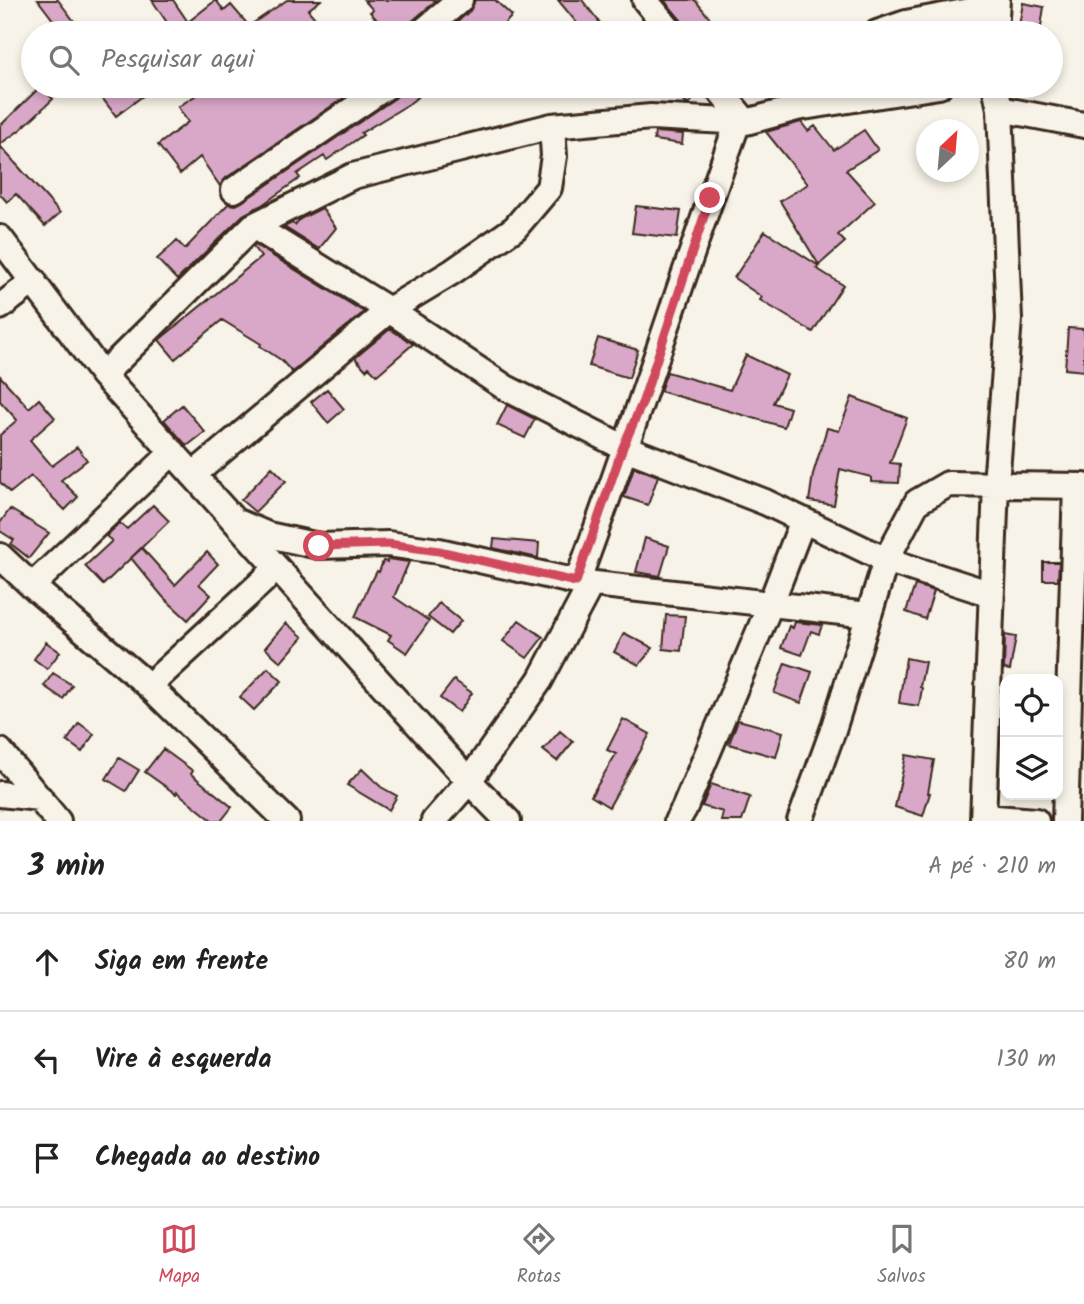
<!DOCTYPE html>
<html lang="pt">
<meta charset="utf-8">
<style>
:root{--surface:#fff;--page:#f2f2f2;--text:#222;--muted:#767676;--line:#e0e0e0;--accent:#d1495b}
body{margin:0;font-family:Kalam,sans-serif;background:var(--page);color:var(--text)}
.controls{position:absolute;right:21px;bottom:21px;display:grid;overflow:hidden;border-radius:14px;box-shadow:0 4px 10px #0003}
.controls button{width:63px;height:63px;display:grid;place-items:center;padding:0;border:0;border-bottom:2px solid var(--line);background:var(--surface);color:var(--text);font:35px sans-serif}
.compass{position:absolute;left:916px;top:119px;width:63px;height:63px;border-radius:50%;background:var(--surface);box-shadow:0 4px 10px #0003;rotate:26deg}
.stop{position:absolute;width:21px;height:21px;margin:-16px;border:5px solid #d1495b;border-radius:50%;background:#fff}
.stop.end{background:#d1495b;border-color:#fff;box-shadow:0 2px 7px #0008}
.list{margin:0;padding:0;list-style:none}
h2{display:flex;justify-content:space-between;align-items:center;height:91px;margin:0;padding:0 28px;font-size:30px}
h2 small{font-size:23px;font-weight:400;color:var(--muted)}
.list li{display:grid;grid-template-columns:46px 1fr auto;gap:21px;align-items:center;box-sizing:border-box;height:98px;padding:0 28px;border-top:2px solid var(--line)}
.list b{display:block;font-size:26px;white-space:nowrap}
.list em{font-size:23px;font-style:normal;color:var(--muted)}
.icon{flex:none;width:38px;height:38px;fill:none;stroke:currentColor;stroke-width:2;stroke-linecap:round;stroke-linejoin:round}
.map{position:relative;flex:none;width:1084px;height:821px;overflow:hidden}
.search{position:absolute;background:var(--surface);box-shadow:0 4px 10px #0003;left:21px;right:21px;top:21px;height:77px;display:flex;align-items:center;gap:18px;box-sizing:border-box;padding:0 24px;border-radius:38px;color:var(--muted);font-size:26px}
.sheet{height:385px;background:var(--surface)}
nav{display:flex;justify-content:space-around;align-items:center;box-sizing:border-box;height:98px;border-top:2px solid var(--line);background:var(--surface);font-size:19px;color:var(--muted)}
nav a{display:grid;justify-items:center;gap:4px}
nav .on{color:var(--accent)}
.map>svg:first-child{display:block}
</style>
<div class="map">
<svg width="1084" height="821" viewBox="0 0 1084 821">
<rect width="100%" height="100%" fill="#f7f3e8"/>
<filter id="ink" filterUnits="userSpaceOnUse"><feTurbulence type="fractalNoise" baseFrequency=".0143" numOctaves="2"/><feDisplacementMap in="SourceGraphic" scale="14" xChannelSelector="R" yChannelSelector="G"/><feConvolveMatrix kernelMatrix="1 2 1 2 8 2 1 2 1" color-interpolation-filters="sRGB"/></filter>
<g filter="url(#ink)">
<path fill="#d9a8c8" stroke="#3b2a1e" stroke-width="2" d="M38,0H58L83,33H63Z
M152,0H173L188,22L216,0L224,11L231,5L249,26L287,0H321L308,10L328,33H174Z
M364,0H437L411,22L406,33H388L370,12L373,10Z
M475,0H495L512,16L496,33H444L470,11Z
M558,0H582L608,33H585Z
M664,0H695L722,33H692Z
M1023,3L1044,7L1040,33L1018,31Z
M41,86L53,99L20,130L0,144V126Z
M93,86H156L116,116Z
M210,86H361L226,178L220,186L200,157L180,174L158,145L188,122L178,107Z
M402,86H431L409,104L361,133L363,135L327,160L324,156L297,174L300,178L262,205L243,215L177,280L157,259L177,241L185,249L228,204L236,205L242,202L395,98L400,93Z
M664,86H702V89L689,104H687Z
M801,122L808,131L815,126L834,150L864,130L878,150L846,170L875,202L838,235L845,242L819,265L780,201L808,184L766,132Z
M655,132L683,134L682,144L654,140Z
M0,146L60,213L45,226L16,194L7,202L0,194Z
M636,206L681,211L677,238L632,233Z
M322,208L336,228L319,249L284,227L292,223L295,225L300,219Z
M765,231L819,266L816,268L843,285L813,332L760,300L762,297L734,278Z
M255,245L364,312L292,372L281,360L260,346L261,344L222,320L175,359L159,340L261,257L253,247Z
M1068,328L1084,329V371L1065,369Z
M390,329L413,344L377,375L369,367L366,370L355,358Z
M598,338L638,350L629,378L589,366Z
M746,355L787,375L773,403L790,408L784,427L660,391L667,372L730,390Z
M0,376L29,408L39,399L55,418L30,440L52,466L77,447L87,460L61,480L78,497L65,510L31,476L10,493L0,482V435L17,420L0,401Z
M327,389L344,409L328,423L311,402Z
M852,397L907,418L890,463L900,464L899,483L871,482V477L840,469L834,505L809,501L813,474L827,428L839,431Z
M182,405L205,432L187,446L164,420Z
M507,405L535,419L525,438L497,425Z
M272,467L286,481L255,512L241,500Z
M634,467L658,476L648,505L624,497Z
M153,505L169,521L103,585L85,566L112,541L106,536L120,523L127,529Z
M10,509L49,533L29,558L11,544L14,540L0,531V523Z
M645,538L669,546L660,576L636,572Z
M494,539L539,543L538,558L493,548Z
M142,548L175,585L207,552L218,564L199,584L211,595L188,620L163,597L131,558Z
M388,559L409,562L394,597L429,621L407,653L388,640L391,635L355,617L371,581H372L377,571L379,572L383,561L387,562Z
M1043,562H1059L1058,580H1043Z
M915,585L934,591L925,619L906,612Z
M439,603L461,621L450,634L428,617Z
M666,615L685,616L681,651L663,649Z
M519,620L543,637L527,658L503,641Z
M795,622L822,625L819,634L811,631L802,655L781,648L789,626L793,628Z
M286,623L303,637L281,662L265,648Z
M624,633L653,648L639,665L614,652Z
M1005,635L1016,637L1010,670L1004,669Z
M46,642L60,652L47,669L34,659Z
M906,658L925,662L920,687L922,688L919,706L899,703Z
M785,663L812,672L801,703L774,693Z
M268,668L282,681L254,710L240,697Z
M53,673L72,685L63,699L44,686Z
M454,680L472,693L459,712L440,698Z
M623,719L650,734L609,807L591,796L616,754L607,750Z
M738,720L783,732L776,757L729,744Z
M79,723L94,734L82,752L67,741Z
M560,731L573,742L557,761L543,750Z
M163,749L193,771L191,774L232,807L221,821H213L177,792L176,794L145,772Z
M906,755L934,760L928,793H930L923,816L895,807Z
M119,758L139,770L126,791L106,779Z
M362,769L381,787L397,796L389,810L347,785Z
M711,784L750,797L742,821H721L723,812L702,806Z"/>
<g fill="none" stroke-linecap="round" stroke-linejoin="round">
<g stroke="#3b2a1e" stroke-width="30">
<path id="minor" d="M645,0L672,33
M421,33L460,0
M877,33L906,23L996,6
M995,33L997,0
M716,86L746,122
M1000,109L1084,125
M234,190L387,86
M253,226L353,176L552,126L651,117L746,122L797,108L939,86
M0,238L103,375L469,781L508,821
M0,307L34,281
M103,375L253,226L389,310L506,388L623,447L765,502L886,560L991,594
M193,475L389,310L452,272L515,228L549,188L554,156L552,126
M240,523L268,535L319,546L388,544L439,551L577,582L868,615
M0,556L32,586L149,686L287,821
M577,582C634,430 682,275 738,122
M32,586L173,452
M149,686L277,568
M0,751L58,821
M0,794L40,798
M983,817L1036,821
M434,821L469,781L540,680L591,584
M677,821L684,809L771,603L803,520
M800,821L832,733L886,560L917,502L948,484L1084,486
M983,821L996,484L1009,319L1000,109L995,86
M1065,821L1076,486"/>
</g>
<use href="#minor" stroke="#f7f3e8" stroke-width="24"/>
</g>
</g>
<g fill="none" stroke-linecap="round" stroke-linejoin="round" filter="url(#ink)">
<path stroke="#d1495b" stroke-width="9" d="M319,546L388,544L439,551L576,582L623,447L643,401L710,198"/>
</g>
</svg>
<div class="controls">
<button><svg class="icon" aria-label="locate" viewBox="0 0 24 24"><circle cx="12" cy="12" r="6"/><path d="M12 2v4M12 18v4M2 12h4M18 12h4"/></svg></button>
<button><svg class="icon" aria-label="layers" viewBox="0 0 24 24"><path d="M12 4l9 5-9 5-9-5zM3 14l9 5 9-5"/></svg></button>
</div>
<svg class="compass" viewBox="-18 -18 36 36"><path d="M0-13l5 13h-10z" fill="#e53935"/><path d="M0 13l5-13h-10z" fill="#767676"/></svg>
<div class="stop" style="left:319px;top:546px"></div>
<div class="stop end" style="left:710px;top:198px"></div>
<div class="search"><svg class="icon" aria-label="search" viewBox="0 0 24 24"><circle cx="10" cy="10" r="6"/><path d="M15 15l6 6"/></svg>Pesquisar aqui</div>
</div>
<section class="sheet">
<h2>3 min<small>A pé · 210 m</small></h2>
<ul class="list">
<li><svg class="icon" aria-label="ahead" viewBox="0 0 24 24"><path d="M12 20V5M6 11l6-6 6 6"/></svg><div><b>Siga em frente</b></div><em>80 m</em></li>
<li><svg class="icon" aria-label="left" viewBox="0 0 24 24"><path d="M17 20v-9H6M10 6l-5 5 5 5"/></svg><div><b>Vire à esquerda</b></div><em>130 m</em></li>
<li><svg class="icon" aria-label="arrive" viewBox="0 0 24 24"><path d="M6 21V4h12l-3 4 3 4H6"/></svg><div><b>Chegada ao destino</b></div></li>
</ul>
</section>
<nav>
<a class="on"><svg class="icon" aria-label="map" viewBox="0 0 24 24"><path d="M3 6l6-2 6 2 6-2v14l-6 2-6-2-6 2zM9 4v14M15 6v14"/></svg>Mapa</a>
<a><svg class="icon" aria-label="directions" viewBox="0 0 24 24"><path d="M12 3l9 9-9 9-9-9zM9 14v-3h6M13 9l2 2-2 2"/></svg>Rotas</a>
<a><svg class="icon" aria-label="saved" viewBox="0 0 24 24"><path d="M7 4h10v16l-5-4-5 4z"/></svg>Salvos</a>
</nav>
